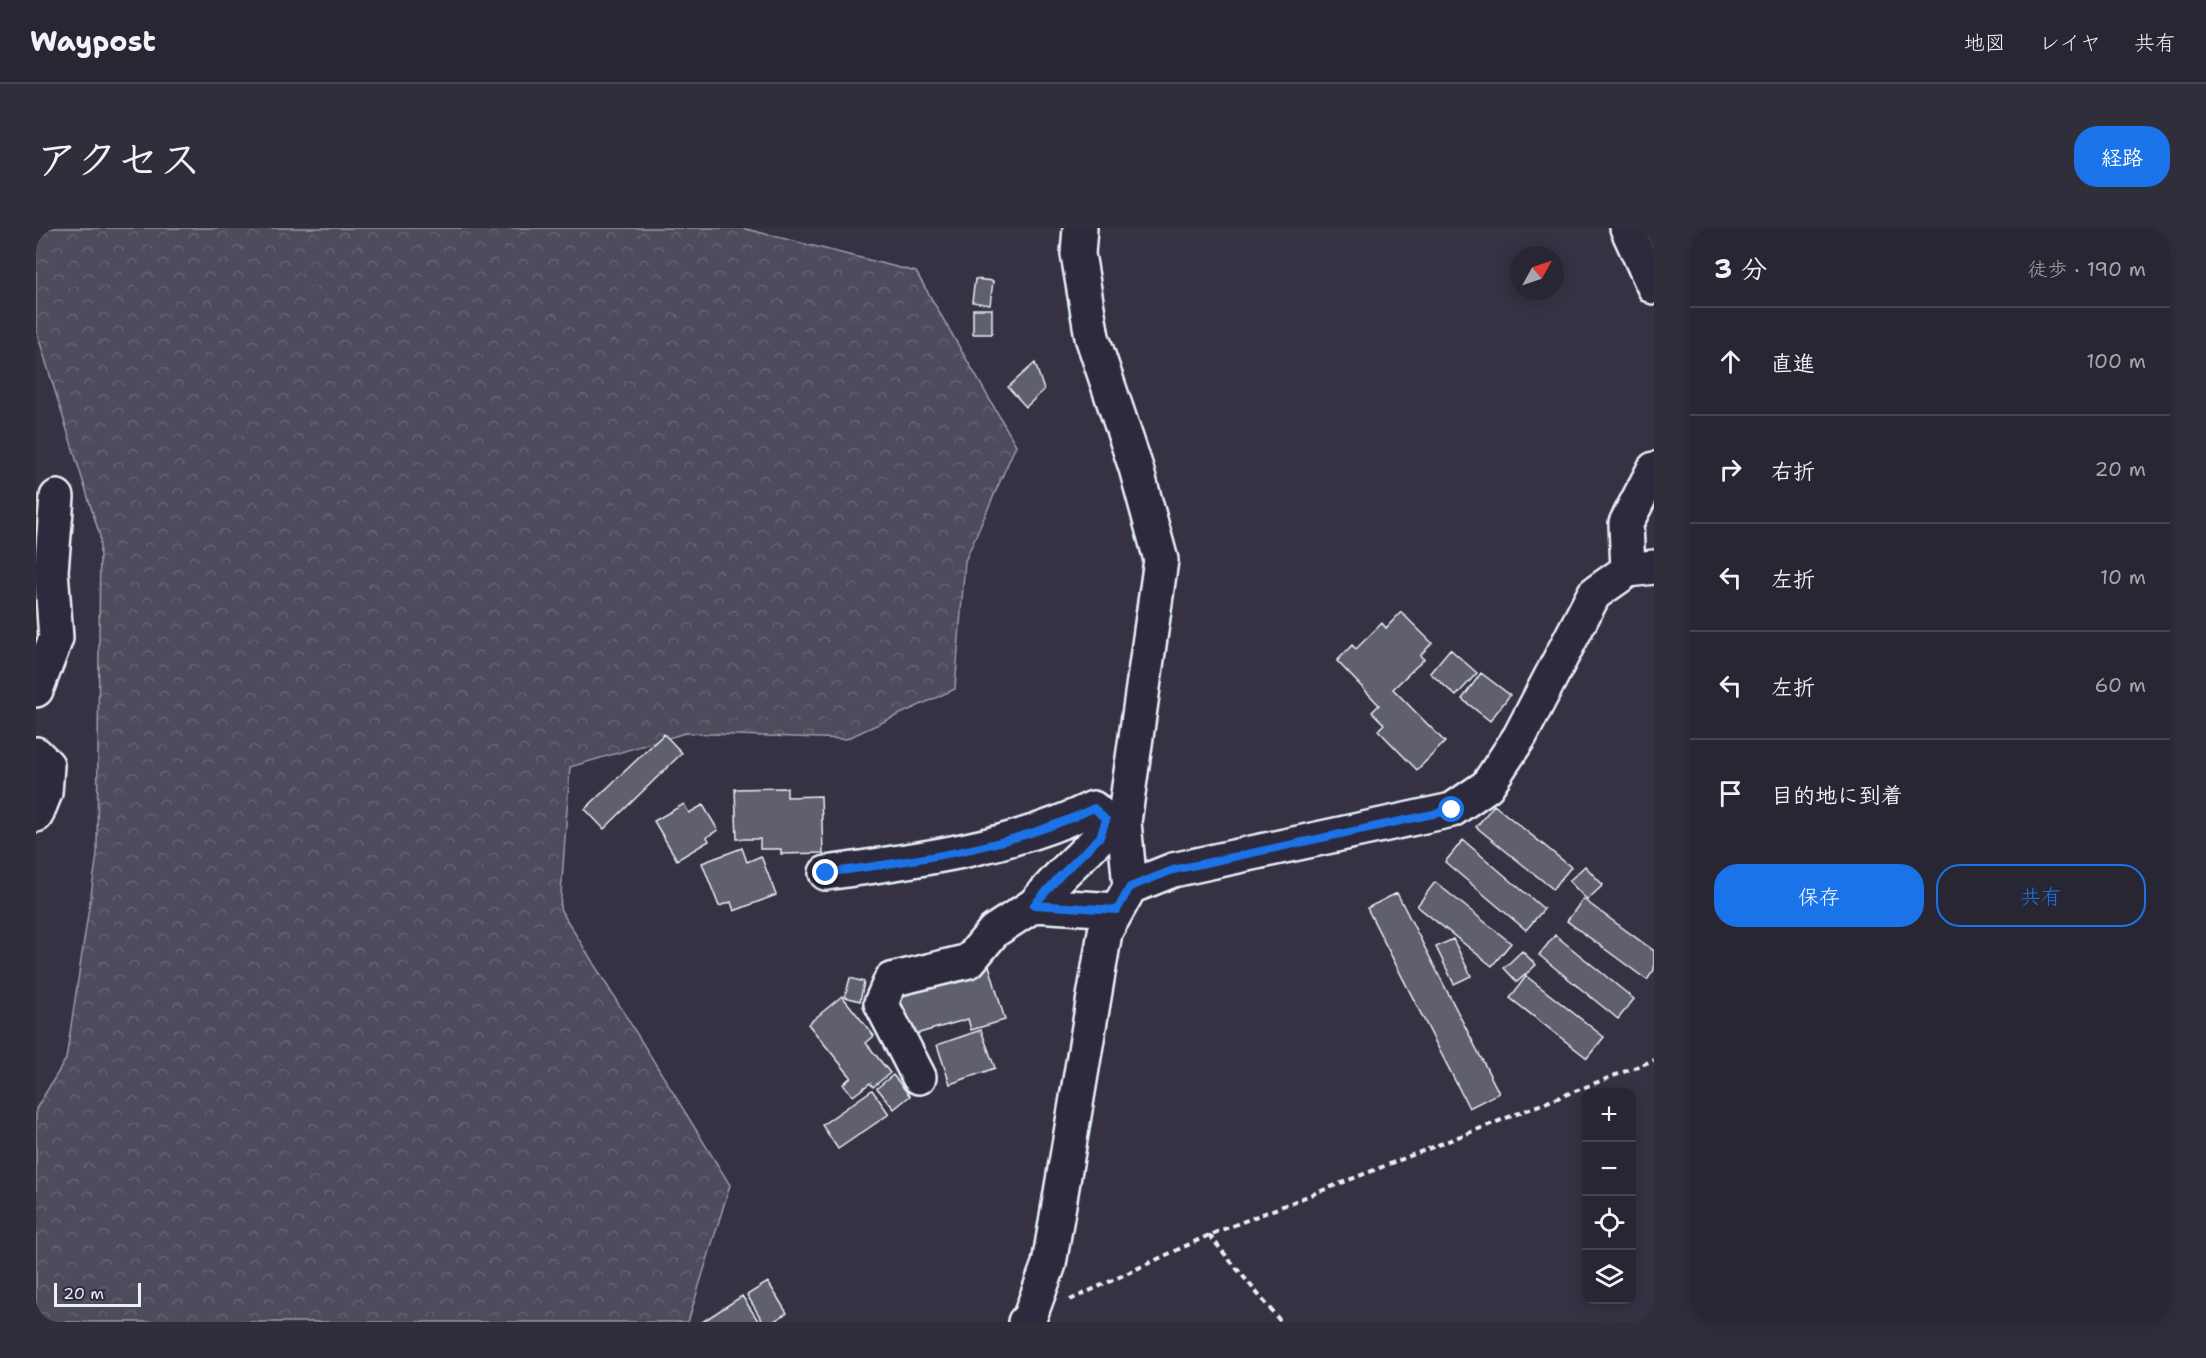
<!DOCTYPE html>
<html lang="ja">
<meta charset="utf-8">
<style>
:root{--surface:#282633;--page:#302e3b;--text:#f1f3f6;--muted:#a5a5ac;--line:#44434e;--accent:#1a73e8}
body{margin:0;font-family:"Shantell Sans","Klee One",sans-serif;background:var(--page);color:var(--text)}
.controls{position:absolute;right:18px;bottom:18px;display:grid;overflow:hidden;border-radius:12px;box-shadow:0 3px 15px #0003}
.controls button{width:54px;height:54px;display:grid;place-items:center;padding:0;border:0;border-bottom:2px solid var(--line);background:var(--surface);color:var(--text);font:30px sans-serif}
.compass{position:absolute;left:1474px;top:18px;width:54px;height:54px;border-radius:50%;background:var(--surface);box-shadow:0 3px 15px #0003;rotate:50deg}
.scale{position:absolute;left:18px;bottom:15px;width:87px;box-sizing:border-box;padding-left:6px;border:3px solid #e8f1f8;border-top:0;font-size:16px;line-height:21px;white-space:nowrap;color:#e8f1f8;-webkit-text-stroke:4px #2f2a3d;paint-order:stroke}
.stop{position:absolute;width:18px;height:18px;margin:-14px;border:4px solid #1a73e8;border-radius:50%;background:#fff}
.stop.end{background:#1a73e8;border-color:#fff;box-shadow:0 2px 6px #0008}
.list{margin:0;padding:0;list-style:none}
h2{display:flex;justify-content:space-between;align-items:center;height:78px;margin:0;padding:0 24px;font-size:26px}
h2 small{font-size:20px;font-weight:400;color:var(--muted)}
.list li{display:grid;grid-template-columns:39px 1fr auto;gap:18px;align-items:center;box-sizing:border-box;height:108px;padding:0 24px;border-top:2px solid var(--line)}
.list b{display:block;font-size:22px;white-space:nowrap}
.list em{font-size:20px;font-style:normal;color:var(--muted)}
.actions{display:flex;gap:12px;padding:18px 24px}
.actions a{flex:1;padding:14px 0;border:2px solid var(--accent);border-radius:24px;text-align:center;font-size:21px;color:var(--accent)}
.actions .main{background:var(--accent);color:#fff}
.icon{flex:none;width:33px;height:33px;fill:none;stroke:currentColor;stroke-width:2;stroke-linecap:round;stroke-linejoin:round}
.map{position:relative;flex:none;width:1618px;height:1094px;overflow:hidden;border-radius:24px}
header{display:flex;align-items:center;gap:36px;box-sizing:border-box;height:84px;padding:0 30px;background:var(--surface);border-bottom:2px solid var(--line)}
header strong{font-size:28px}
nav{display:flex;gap:33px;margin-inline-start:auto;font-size:21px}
.intro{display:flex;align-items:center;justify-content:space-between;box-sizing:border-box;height:144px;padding:0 36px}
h1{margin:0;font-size:42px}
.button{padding:15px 27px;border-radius:24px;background:var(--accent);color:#fff;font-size:21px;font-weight:700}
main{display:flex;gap:36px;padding:0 36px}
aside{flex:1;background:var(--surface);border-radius:24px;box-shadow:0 3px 15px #0003}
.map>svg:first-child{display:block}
</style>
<header>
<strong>Waypost</strong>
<nav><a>地図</a><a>レイヤ</a><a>共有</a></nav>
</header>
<div class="intro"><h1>アクセス</h1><a class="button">経路</a></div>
<main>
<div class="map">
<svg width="1618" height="1094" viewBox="0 0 1618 1094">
<defs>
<pattern id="forest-crowns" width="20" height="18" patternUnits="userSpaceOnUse" patternTransform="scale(1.5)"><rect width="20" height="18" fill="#4d4b5c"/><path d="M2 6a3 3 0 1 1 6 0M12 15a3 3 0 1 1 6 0" fill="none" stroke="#676574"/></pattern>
</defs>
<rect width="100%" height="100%" fill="#363244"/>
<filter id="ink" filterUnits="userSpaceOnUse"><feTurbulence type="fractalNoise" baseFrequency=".0167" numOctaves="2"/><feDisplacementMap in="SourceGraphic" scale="12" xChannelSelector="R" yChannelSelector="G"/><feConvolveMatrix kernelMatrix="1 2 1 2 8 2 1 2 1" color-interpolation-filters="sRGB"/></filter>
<g filter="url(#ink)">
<path fill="url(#forest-crowns)" stroke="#9a9eaa" stroke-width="1.5" d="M0,0H706L880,44L980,217L929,333L919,461L810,511L649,505L534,539L524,681L694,957L652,1094H0V881L30,831L61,627L64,308L0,102Z"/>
<path fill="#605e6e" stroke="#e8f1f8" stroke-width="1.5" d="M939,51L957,53L954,77L936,74Z
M937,81H956V106H937Z
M999,135L1008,162L990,179L972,159Z
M1365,384L1396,415L1384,428L1388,431L1357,461L1409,514L1381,542L1342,502L1348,496L1336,484L1343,477L1301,433L1316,417L1320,421L1346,395L1350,400Z
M1414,421L1441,445L1420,468L1394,445Z
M1445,445L1474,467L1454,493L1426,471Z
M628,506L646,525L568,601L549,581Z
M751,560V569L785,568L787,625L745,626V621H724V611H701L699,561Z
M648,576L653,585L667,577L682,602L671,609L673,613L641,632L618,593Z
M1458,577L1535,639L1517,661L1440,599Z
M1427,612L1508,681L1490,702L1409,634Z
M706,620L711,634L725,628L740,667L698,683L695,674L683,678L666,635Z
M1549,638L1567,657L1551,672L1533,653Z
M1399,654L1475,715L1456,738L1381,678Z
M1361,665L1463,865L1433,880L1331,680Z
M1547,671L1618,723V742L1611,752L1531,693Z
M1519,707L1598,771L1582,791L1503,727Z
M1417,711L1435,748L1418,756L1400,719Z
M1486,723L1500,737L1481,754L1468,740Z
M952,734L969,792L935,802L932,791L873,808L859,759Z
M1490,748L1568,809L1551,830L1474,770Z
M814,750L828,754L824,773L809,769Z
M806,768L838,808L830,815L854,845L837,859L834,855L817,868L807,856L815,849L772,796Z
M945,802L959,840L914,856L901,817Z
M857,847L874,868L858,881L841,860Z
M836,862L853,886L802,921L786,897Z
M732,1054L751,1085L737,1094H727L711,1067Z
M706,1068L723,1094H666Z"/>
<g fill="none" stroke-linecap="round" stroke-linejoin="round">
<g stroke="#e8f1f8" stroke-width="38">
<path id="minor" d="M1044,0L1042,26L1056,109L1100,240L1125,332L1088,594L1094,659
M1591,0L1618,59
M1592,342L1590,295L1618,241
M0,462L20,410L15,343L21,269
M0,526L11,537L9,565L0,587
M790,645C881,632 973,621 1057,580L1070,592L1064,609L1024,648L998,677
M883,849L845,775L855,752L933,733L958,703L998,677L1081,682
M989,1094L993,1091L1013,1036L1069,704L1094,659L1137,642L1416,582L1451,558L1484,508L1558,366L1592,342L1618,339"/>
</g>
<path stroke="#e8f1f8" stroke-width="4" stroke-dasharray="6 4.5" stroke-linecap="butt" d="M1173,1007L1245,1094
M1034,1072L1173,1007L1618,832"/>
<use href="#minor" stroke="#2f2a3d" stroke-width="33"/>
</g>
</g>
<g fill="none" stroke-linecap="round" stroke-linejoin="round" filter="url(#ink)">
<path stroke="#1a73e8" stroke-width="8" d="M790,645C881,632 973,621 1058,580L1070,592L1064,609L1024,648L998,677L1081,682L1094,659L1137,642L1416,582"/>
</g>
</svg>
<div class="controls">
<button>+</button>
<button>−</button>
<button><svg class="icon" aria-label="locate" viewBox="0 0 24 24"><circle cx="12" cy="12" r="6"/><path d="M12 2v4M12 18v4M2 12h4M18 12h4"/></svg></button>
<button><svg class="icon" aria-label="layers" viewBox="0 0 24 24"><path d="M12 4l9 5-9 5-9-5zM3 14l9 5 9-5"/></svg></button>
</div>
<svg class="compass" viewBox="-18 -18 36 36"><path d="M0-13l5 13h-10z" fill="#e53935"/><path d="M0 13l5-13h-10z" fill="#a5a5ac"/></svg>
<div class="scale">20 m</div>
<div class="stop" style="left:1416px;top:582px"></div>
<div class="stop end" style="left:790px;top:645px"></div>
</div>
<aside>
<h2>3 分<small>徒歩 · 190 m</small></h2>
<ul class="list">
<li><svg class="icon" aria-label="ahead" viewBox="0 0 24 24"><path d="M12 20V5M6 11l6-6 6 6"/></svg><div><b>直進</b></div><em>100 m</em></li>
<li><svg class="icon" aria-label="right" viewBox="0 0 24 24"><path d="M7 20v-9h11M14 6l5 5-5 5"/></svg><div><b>右折</b></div><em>20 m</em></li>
<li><svg class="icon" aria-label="left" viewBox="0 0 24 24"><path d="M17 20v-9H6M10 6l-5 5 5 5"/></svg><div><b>左折</b></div><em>10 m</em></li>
<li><svg class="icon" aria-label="left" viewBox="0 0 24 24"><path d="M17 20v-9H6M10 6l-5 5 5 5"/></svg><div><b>左折</b></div><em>60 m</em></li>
<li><svg class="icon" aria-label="arrive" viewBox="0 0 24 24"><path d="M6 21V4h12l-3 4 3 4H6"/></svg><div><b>目的地に到着</b></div></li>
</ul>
<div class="actions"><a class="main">保存</a><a>共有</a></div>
</aside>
</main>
